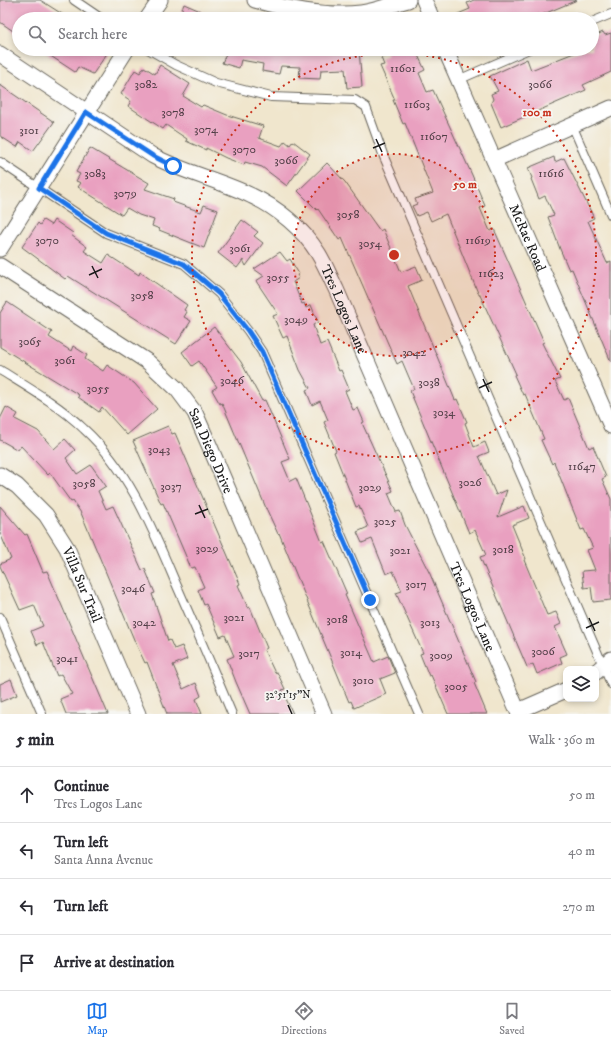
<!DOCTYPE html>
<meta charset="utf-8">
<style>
:root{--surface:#fff;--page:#f7f7f7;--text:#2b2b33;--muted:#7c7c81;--line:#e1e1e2;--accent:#1a73e8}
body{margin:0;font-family:"IM FELL DW Pica",serif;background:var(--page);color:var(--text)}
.controls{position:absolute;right:12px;bottom:12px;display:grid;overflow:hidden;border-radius:8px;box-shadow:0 2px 6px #0003}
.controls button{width:36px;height:36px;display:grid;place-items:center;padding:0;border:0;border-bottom:1px solid var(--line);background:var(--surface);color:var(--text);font:20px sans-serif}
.stop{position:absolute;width:12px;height:12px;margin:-9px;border:3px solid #1a73e8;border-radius:50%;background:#fff}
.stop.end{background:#1a73e8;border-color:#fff;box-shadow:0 1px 4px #0008}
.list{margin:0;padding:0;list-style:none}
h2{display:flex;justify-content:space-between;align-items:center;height:52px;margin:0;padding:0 16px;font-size:17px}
h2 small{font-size:13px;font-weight:400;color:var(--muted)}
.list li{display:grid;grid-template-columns:26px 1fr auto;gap:12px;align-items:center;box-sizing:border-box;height:56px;padding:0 16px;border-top:1px solid var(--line)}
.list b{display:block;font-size:15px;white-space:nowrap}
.list p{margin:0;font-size:13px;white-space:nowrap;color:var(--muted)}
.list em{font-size:13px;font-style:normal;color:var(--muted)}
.icon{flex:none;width:22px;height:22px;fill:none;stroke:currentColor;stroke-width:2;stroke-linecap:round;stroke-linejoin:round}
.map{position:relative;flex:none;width:611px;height:714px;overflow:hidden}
.search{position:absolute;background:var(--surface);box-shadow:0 2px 6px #0003;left:12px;right:12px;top:12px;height:44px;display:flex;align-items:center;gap:10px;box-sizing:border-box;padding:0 14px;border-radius:22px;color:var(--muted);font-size:15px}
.sheet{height:276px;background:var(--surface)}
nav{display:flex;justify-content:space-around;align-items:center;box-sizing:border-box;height:56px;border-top:1px solid var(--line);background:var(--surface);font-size:11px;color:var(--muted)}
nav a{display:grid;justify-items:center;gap:2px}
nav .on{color:var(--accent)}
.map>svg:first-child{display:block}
</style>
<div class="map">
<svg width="611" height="714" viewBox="0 0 611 714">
<rect width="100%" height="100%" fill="#f6f6f2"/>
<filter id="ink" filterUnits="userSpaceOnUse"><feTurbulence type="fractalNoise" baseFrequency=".025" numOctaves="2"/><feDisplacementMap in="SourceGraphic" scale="8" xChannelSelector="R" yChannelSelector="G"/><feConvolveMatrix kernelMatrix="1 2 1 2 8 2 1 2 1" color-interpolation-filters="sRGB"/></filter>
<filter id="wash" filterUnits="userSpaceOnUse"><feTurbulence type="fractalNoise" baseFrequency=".012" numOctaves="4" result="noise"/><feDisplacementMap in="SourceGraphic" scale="16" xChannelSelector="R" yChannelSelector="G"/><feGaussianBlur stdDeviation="0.9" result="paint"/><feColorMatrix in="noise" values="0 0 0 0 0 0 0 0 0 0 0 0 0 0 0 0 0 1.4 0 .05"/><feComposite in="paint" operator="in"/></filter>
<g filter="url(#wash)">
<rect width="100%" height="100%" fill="#f0e6cd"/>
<g id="blocks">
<path fill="#e9a0c0" d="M0,0H40L70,19H19V35L0,22Z
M474,0H577L539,16L538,14L525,19H446L470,9L467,3Z
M184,4L219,19H178Z
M603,32L605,35L611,33V72L583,85L586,90L501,127L491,103L493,99L491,94L498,91L490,76L527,59L531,70L584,49H592V37Z
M40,49H110L93,74L78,67L75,72Z
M228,49H359L362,87L347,88L345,69L321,70L320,79L299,78L300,67L281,66L279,74L262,71L263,64L241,60L239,68L222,63Z
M386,49H415L425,70L419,73L427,92L433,90L472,175L485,206L480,208L490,231L494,229L544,342L542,343L560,379L555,381L564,400L568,398L589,448L593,446L606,477L602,479L611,499V600L593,602L591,587L584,588L582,571L595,570L587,550L593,548L584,529L581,530L554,462L552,464L541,440L544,439L533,413L525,394L523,395L514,375L516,374L479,293H478L446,214L431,221L427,212L417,216L412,206L417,204L415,199L433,193L405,123L403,124L393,100H395L380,66L384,65L381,58L388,55Z
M160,65L190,84L183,96L201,107L203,105L227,115L263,126L259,138L281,146L285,141L290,145L293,141L310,154L287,186L262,167L245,162L244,165L226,158L206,148V150L186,141L187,139L166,125L163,129L128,106L131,101L121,94L135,70L140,73L144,67L155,74Z
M0,85L54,122L33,151L20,142L17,147L0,136Z
M90,148L149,183L145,189L174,199L173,202L201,212L204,205L218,210L204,248L159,230L160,229L152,226L154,220L139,215L127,208L122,215L78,187L81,183L76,181L80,174L76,172Z
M554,157L555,162L564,158L594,218L588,221L607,263L611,261V362L572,269L569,270L560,249L548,217L554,215L545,196L539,199L531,179L532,178L528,168Z
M327,163L345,182L380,231L383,229L401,272L416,266L422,280L408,286L455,400L457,399L467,422L465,423L474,447L485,442L489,452L479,456L496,495L507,490L498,517L524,506L529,518L512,525L526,559L524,560L547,615L556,612L561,624L555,627L567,654L560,657L562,663L537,674L533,664L527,667L480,557L486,555L475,530L469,533L410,391L414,389L402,361L397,364L342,238L339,240L318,209L317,210L298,191Z
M43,220L51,225L54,220L73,233L71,235L87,247L84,251L103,263L108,255L139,275L140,272L187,305L184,310L187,312L184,317L191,321L176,344L68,276L65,279L22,247L38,223L40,225Z
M242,220L258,232L254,236L263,243L246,266L243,260L237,268L218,253Z
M280,252L287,261L290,259L299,274L297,275L299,278L293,282L302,304L304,303L306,308L311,305L318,322L313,325L320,345L327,342L339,371L341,370L349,389L345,391L353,410L358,408L364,422L362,423L393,491L388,493L396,512L400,511L405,525L430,574L476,682L474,683L487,714H448L431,675L429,676L420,654L423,653L396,593L402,591L393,571L386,574L372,539L362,543L357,532L368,527L359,506L356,507L334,452L336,451L324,422L328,420L320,401L312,405L306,390L310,388L300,370L287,336L283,338L273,316L278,314L256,281L264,276L254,269Z
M7,302L52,332L49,337L71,351L73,346L87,355L85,359L103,371L107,365L134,383L157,409L127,435L102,407L99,412L78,397L79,395L0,347V313Z
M214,327L241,362L262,401L265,400L290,459L282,462L290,481L296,478L322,542L324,541L347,594L345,595L374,662L388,656L395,673L380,679L386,694L354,708L351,701L349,702L279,533L278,534L266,508L222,403L220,404L212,390L217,387L199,361L192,366L182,352Z
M6,407L18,414L15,419L38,431L54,449L65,439L75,450L66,458L77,474L91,465L106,486L98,491L106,509L113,506L142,570L145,569L155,593L152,594L168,641L170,640L174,649L182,646L187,659L173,665L183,689L196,683L201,696L196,699L202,714H167L147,662L145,663L135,642L81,513L73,501L71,502L50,473L48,475L21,446L18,450L0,440V419Z
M168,426L172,434L175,433L187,461L240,584L238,585L248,608L250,607L267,648L264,650L275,673L277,672L285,689L282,690L293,714H250L236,682L227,659L234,656L225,635L220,637L206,604L204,605L198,590L204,587L195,567L191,568L163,503L161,504L133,441Z
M0,506L25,535L27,534L43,572L47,571L108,714H66L60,699L72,694L61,674L57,676L43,642L37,645L31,631L43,626L34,605L20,610L0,566V564L11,559L0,533Z
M11,679L17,695L0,702V684Z"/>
</g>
</g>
<g filter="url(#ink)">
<use href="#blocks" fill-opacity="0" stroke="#66635a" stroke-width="1"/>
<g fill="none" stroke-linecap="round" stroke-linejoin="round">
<g stroke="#66635a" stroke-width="10">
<path id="lane" d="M74,0L102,19
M592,22L611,14
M148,49L176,65L216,83L271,97L355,100L366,107L384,157L611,684
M458,80L529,49
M572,125L611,215
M0,162L106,233L184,264L219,294L248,331L262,352L419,714
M0,370C29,388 59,405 84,429C130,471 153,530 177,586C196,629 214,671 232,714
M0,617L42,714"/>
</g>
<g stroke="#66635a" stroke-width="17">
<g id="street">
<path d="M255,0C287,9 327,17 361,13C377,11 393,4 408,0"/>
<path d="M424,0L432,19"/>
<path d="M147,19L160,0"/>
<path id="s1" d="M445,49L611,426"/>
<path id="s2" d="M0,54L153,156C185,173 220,180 252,196C278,208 303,229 318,253C325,264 330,277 336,289L519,714"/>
<path d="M494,160L611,108"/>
<path d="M0,249L127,49"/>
<path id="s3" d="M0,266L148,362L177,389L195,413L210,447L324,714"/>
<path id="s4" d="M0,475L17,486L46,515L67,548L138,714"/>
<path d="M596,672L611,659"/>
<path d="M518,711L566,690"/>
</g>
</g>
<use href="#lane" stroke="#fff" stroke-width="8"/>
<use href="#street" stroke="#fff" stroke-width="15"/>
</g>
</g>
<g fill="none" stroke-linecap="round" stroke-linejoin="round" filter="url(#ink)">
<path stroke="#1a73e8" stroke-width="5" d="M173,166L153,156L86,112L39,188L106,233L184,264L219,294L248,331L262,352L370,600"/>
</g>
<path fill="none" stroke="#1c1c1c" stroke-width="1.5" d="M376,139L382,152M373,148L385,143M92,266L98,278M89,275L102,269M483,379L489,392M479,388L492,382M199,505L205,518M195,514L208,509M589,618L595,631M586,628L599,622M288,705L292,714"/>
<circle cx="394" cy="255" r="101" fill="#c8321e" fill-opacity=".12"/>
<g fill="none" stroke="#c8321e" stroke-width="2" stroke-dasharray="2 4">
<circle cx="394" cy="255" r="101"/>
<circle cx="394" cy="255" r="202"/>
</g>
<g text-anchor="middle" stroke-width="3.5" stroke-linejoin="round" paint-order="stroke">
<g font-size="12" fill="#4f3d45">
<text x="403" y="72">11601</text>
<text x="146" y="88">3082</text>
<text x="540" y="88">3066</text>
<text x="417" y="108">11603</text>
<text x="173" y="116">3078</text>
<text x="206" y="133">3074</text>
<text x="29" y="134">3101</text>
<text x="434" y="140">11607</text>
<text x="244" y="153">3070</text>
<text x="286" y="164">3066</text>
<text x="95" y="177">3083</text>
<text x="551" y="177">11616</text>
<text x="125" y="197">3079</text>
<text x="348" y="218">3058</text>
<text x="47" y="244">3070</text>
<text x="478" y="244">11619</text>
<text x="370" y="247">3054</text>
<text x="240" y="252">3061</text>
<text x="491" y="277">11623</text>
<text x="278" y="281">3055</text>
<text x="142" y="299">3058</text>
<text x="296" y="323">3049</text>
<text x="30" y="345">3065</text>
<text x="414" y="356">3042</text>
<text x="65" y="364">3061</text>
<text x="232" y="384">3046</text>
<text x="429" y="386">3038</text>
<text x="98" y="392">3055</text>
<text x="444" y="416">3034</text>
<text x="159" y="453">3043</text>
<text x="582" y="470">11647</text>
<text x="470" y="486">3026</text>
<text x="84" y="487">3058</text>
<text x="171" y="490">3037</text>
<text x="370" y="491">3029</text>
<text x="385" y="525">3025</text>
<text x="207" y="552">3029</text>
<text x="503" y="553">3018</text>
<text x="400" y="554">3021</text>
<text x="416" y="588">3017</text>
<text x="133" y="592">3046</text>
<text x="234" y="621">3021</text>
<text x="337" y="623">3018</text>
<text x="144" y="626">3042</text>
<text x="430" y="626">3013</text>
<text x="543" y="655">3006</text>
<text x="351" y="656">3014</text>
<text x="249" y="657">3017</text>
<text x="441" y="659">3009</text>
<text x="67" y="662">3041</text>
<text x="363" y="684">3010</text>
<text x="456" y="690">3005</text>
</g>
<g font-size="14" fill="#1c1c1c" stroke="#f6f6f2">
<text dy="5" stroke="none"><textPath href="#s1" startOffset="206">McRae Road</textPath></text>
<text dy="5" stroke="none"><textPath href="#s2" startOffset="441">Tres Logos Lane</textPath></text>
<text dy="5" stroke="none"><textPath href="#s3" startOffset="287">San Diego Drive</textPath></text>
<text dy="5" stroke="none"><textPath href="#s4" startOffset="140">Villa Sur Trail</textPath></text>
<text dy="5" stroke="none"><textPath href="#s2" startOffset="765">Tres Logos Lane</textPath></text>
</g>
</g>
<g font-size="10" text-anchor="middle" fill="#1c1c1c" stroke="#f6f6f2" stroke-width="3.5" stroke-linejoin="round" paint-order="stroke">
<text x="288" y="698">32°51'15"N</text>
</g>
<circle cx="394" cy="255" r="6" fill="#c8321e" stroke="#f6f6f2" stroke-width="2"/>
<g font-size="12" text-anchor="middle" font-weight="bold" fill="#c8321e" stroke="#f6f6f2" stroke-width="3.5" stroke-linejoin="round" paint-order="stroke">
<text x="537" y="116">100 m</text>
<text x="465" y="188">50 m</text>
</g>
</svg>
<div class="controls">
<button><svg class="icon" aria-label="layers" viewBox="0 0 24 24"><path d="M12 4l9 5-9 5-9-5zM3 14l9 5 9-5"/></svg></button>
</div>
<div class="stop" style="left:173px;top:166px"></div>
<div class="stop end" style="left:370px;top:600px"></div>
<div class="search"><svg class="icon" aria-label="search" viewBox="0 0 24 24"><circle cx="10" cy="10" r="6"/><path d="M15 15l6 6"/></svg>Search here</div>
</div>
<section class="sheet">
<h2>5 min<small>Walk · 360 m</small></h2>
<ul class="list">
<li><svg class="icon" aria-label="ahead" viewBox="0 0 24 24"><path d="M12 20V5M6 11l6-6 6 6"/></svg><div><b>Continue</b><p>Tres Logos Lane</p></div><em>50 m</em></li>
<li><svg class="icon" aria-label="left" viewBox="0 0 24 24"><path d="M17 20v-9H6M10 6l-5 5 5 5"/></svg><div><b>Turn left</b><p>Santa Anna Avenue</p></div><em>40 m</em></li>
<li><svg class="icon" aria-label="left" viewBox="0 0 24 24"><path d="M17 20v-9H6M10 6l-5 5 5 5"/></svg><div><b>Turn left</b></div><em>270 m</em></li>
<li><svg class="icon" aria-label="arrive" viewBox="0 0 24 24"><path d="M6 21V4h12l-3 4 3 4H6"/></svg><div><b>Arrive at destination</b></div></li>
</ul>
</section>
<nav>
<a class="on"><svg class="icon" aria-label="map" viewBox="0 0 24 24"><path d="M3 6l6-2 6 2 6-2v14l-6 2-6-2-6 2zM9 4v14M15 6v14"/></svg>Map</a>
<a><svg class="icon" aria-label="directions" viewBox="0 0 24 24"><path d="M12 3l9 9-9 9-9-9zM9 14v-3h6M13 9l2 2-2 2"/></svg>Directions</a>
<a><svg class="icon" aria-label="saved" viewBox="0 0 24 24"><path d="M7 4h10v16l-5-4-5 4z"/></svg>Saved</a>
</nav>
